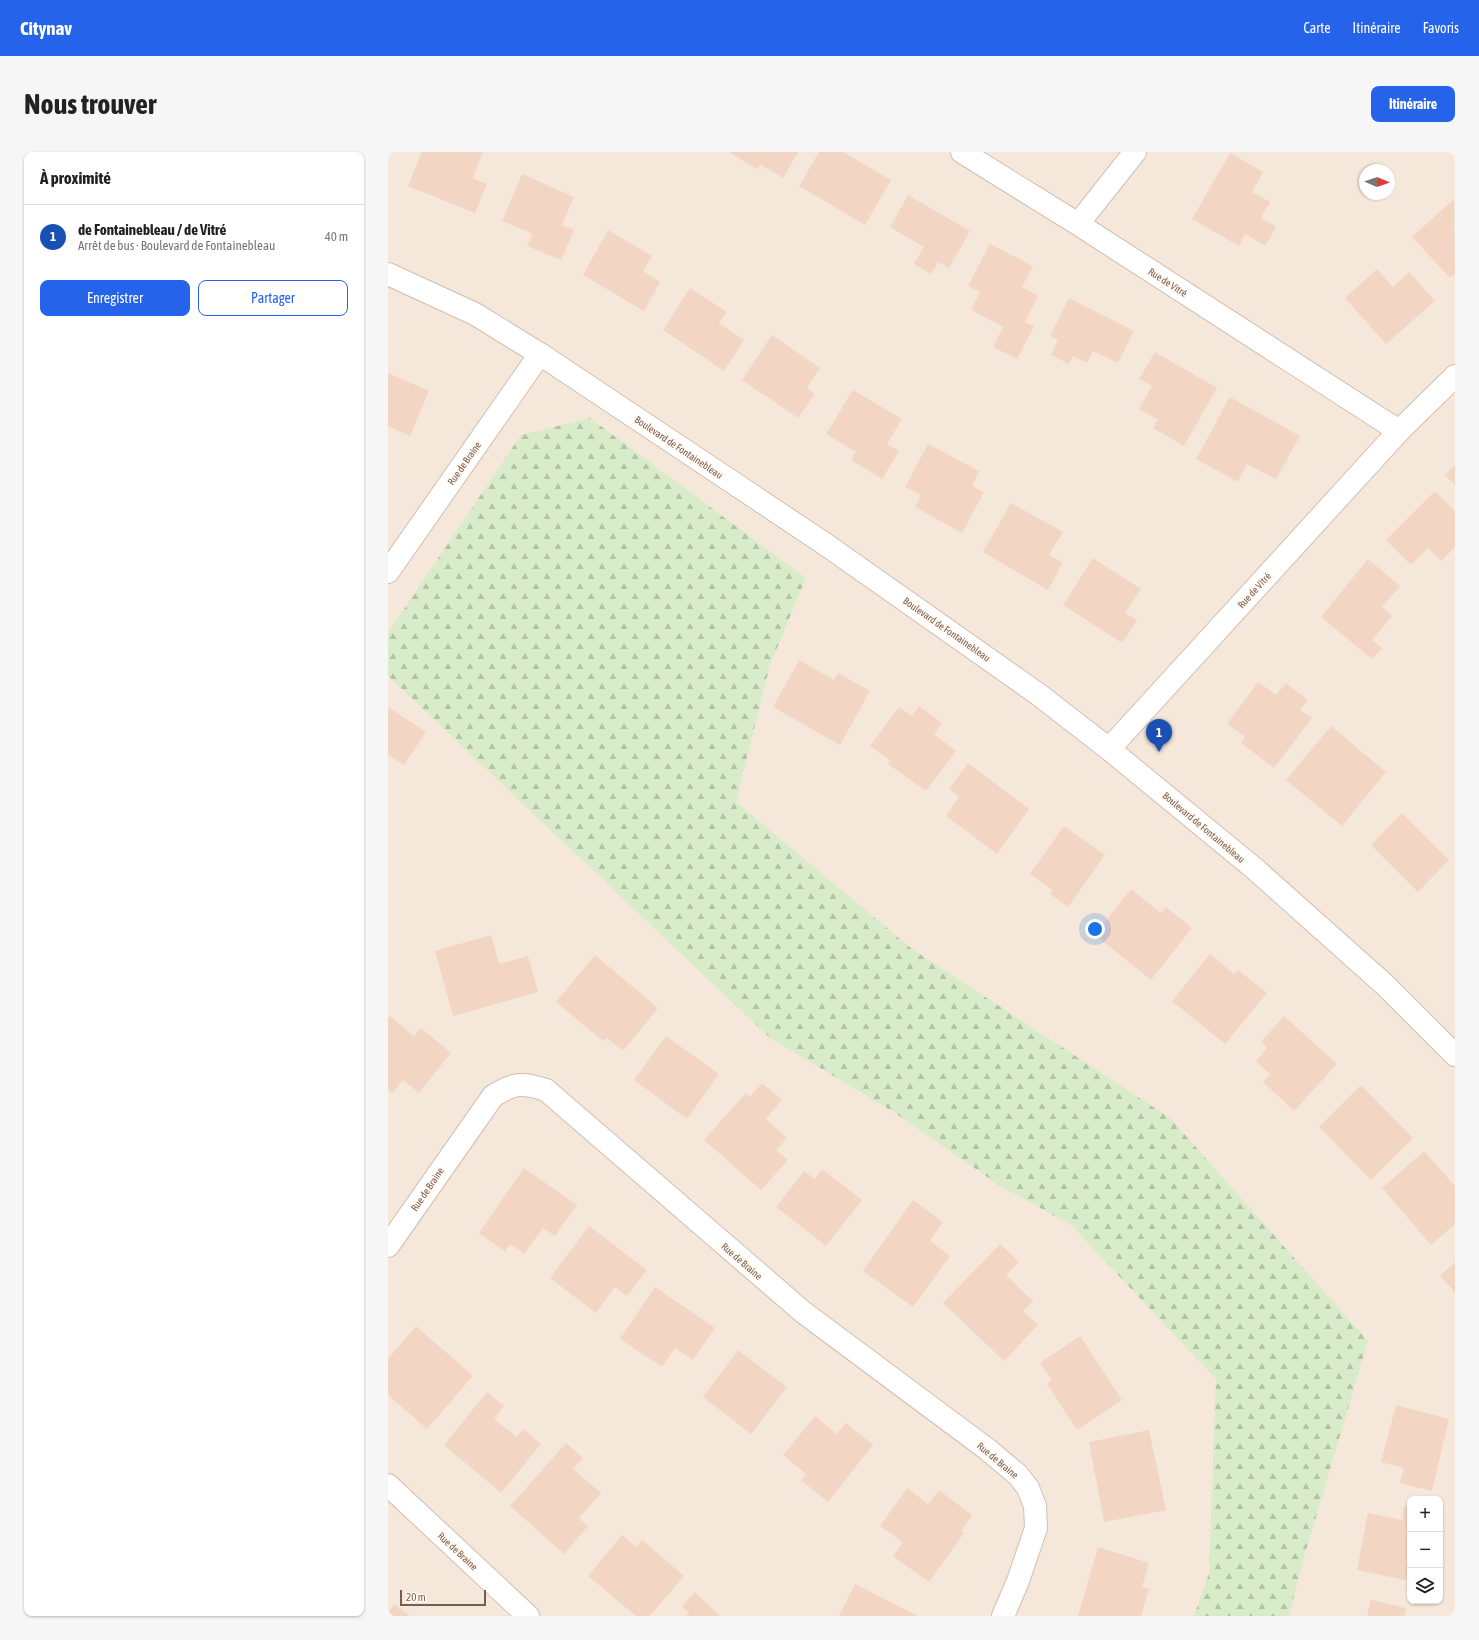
<!DOCTYPE html>
<html lang="fr">
<meta charset="utf-8">
<style>
:root{--surface:#fff;--page:#f6f6f6;--text:#222;--muted:#767676;--line:#e0e0e0;--accent:#2563eb}
body{margin:0;font-family:"Asap Condensed",sans-serif;background:var(--page);color:var(--text)}
.controls{position:absolute;right:12px;bottom:12px;display:grid;overflow:hidden;border-radius:8px;box-shadow:0 1px 3px #0004}
.controls button{width:36px;height:36px;display:grid;place-items:center;padding:0;border:0;border-bottom:1px solid var(--line);background:var(--surface);color:var(--text);font:20px sans-serif}
.compass{position:absolute;left:971px;top:12px;width:36px;height:36px;border-radius:50%;background:var(--surface);box-shadow:0 1px 3px #0004;rotate:92deg}
.scale{position:absolute;left:12px;bottom:10px;width:86px;box-sizing:border-box;padding-left:4px;border:2px solid #7a5c4d;border-top:0;font-size:11px;line-height:14px;white-space:nowrap;color:#7a5c4d;-webkit-text-stroke:3px #fffaf3;paint-order:stroke}
.you{position:absolute;left:707px;top:777px;width:14px;height:14px;margin:-10px;border:3px solid #fff;border-radius:50%;background:#1a73e8;box-shadow:0 0 0 6px #1a73e833}
.badge{display:grid;place-items:center;width:26px;height:26px;border-radius:50%;background:var(--accent);color:#fff;font-size:13px;font-weight:700}
.pin{position:absolute;translate:-50% -33px;filter:drop-shadow(0 1px 2px #0008)}
.pin::after{content:'';position:absolute;top:21px;width:14px;height:12px;background:inherit;clip-path:polygon(0 0,100% 0,50% 100%)}
.list{margin:0;padding:0;list-style:none}
h2{display:flex;justify-content:space-between;align-items:center;height:52px;margin:0;padding:0 16px;font-size:17px}
h2 small{font-size:13px;font-weight:400;color:var(--muted)}
.list li{display:grid;grid-template-columns:26px 1fr auto;gap:12px;align-items:center;box-sizing:border-box;height:64px;padding:0 16px;border-top:1px solid var(--line)}
.list b{display:block;font-size:15px;white-space:nowrap}
.list p{margin:0;font-size:13px;white-space:nowrap;color:var(--muted)}
.list em{font-size:13px;font-style:normal;color:var(--muted)}
.actions{display:flex;gap:8px;padding:12px 16px}
.actions a{flex:1;padding:9px 0;border:1px solid var(--accent);border-radius:8px;text-align:center;font-size:14px;color:var(--accent)}
.actions .main{background:var(--accent);color:#fff}
.icon{flex:none;width:22px;height:22px;fill:none;stroke:currentColor;stroke-width:2;stroke-linecap:round;stroke-linejoin:round}
.map{position:relative;flex:none;width:1067px;height:1464px;overflow:hidden;border-radius:8px}
header{display:flex;align-items:center;gap:24px;box-sizing:border-box;height:56px;padding:0 20px;background:var(--accent);color:#fff}
header strong{font-size:19px}
nav{display:flex;gap:22px;margin-inline-start:auto;font-size:14px}
.intro{display:flex;align-items:center;justify-content:space-between;box-sizing:border-box;height:96px;padding:0 24px}
h1{margin:0;font-size:28px}
.button{padding:10px 18px;border-radius:8px;background:var(--accent);color:#fff;font-size:14px;font-weight:700}
main{display:flex;gap:24px;padding:0 24px}
aside{flex:1;background:var(--surface);border-radius:8px;box-shadow:0 1px 3px #0004}
.map>svg:first-child{display:block}
</style>
<header>
<strong>Citynav</strong>
<nav><a>Carte</a><a>Itinéraire</a><a>Favoris</a></nav>
</header>
<div class="intro"><h1>Nous trouver</h1><a class="button">Itinéraire</a></div>
<main>
<aside>
<h2>À proximité<small></small></h2>
<ul class="list">
<li><span class="badge" style="background:#1a4fb4">1</span><div><b>de Fontainebleau / de Vitré</b><p>Arrêt de bus · Boulevard de Fontainebleau</p></div><em>40 m</em></li>
</ul>
<div class="actions"><a class="main">Enregistrer</a><a>Partager</a></div>
</aside>
<div class="map">
<svg width="1067" height="1464" viewBox="0 0 1067 1464">
<defs>
<pattern id="forest-firs" width="22" height="20" patternUnits="userSpaceOnUse"><rect width="22" height="20" fill="#d8ecc9"/><path d="M5 1l3.5 6h-7zM16 11l3.5 6h-7z" fill="#b4c2a5"/></pattern>
</defs>
<rect width="100%" height="100%" fill="#fdf6ec"/>
<path fill="#f5e8da" fill-rule="evenodd" d="M0,0H1067V1464H0ZM977,18H1001V42H977ZM1022,1347H1052V1449H1022Z"/>
<path fill="url(#forest-firs)" d="M202,266L418,426L382,513L348,650L524,797L782,966L980,1189L912,1419L901,1464H806L821,1421L828,1227L683,1073L611,1033L507,961L381,885L0,524V481L133,283Z"/>
<path fill="#f3d5c3" d="M34,0H95L85,26L99,32L87,61L20,34Z
M341,0H410L395,26L372,12L369,17Z
M431,0H455L503,28L477,73L411,34Z
M842,1L875,20L864,40L882,50L873,66L888,75L877,94L857,82L851,94L804,67Z
M134,22L186,45L174,73L186,78L173,108L139,94L145,82L114,69Z
M520,43L582,79L561,116L550,110L543,122L526,112L536,95L502,75Z
M1066,47L1067,122L1062,126L1024,85Z
M220,78L264,104L255,119L272,130L256,159L195,123Z
M602,92L645,114L634,135L650,144L637,170L646,174L629,207L605,195L615,175L583,158L592,140L580,134Z
M989,117L1005,135L1021,120L1047,149L998,192L957,146Z
M302,136L339,160L331,171L356,188L336,219L275,178Z
M681,146L746,179L730,211L705,199L699,211L685,204L681,212L663,203L670,188L662,184Z
M384,183L432,216L419,236L427,242L410,266L354,228Z
M767,200L829,236L796,294L765,276L770,268L751,257L764,234L751,227Z
M0,221L41,239L22,284L0,274Z
M465,238L514,267L499,292L511,299L494,327L463,308L468,300L438,282Z
M842,245L912,284L888,327L859,312L850,330L808,307Z
M540,292L591,319L584,334L596,340L574,381L527,355L533,343L517,335Z
M1067,313V333L1057,323Z
M1047,339L1067,359V395L1053,409L1040,396L1023,413L998,388Z
M623,351L675,380L661,403L675,411L660,438L595,400Z
M705,406L753,437L737,461L749,468L734,491L675,453Z
M980,407L1012,434L994,455L1004,464L984,488L994,496L984,507L933,465Z
M411,508L446,528L450,521L482,539L452,593L385,555Z
M870,530L888,543L898,531L920,548L912,558L924,566L886,616L853,591L857,585L839,572Z
M531,554L554,571L546,582L568,599L538,639L500,612L502,608L482,594L511,555L524,564Z
M0,555L38,580L16,613L0,603Z
M943,574L998,620L954,674L898,628Z
M580,611L641,657L609,702L558,664L571,645L561,637Z
M1014,661L1061,708L1030,740L983,693Z
M676,674L717,703L680,755L662,742L665,738L642,722Z
M743,737L773,761L778,755L804,776L763,828L707,783Z
M103,783L111,812L140,804L150,840L65,864L47,799Z
M822,802L846,822L850,818L879,841L837,892L784,849Z
M207,803L270,856L235,899L219,886L215,889L168,850Z
M2,864L26,884L33,876L63,901L31,941L15,928L4,941L0,937V867Z
M896,864L949,912L906,959L875,930L882,922L868,909L879,896L873,890Z
M278,884L331,922L299,967L246,928Z
M374,931L394,948L378,967L399,986L388,998L400,1008L373,1038L316,988L358,941L362,945Z
M973,933L1025,986L983,1028L931,975Z
M1036,999L1067,1034V1072L1043,1093L994,1036Z
M136,1016L189,1053L167,1084L155,1076L136,1102L122,1092L117,1100L91,1081Z
M434,1017L474,1048L438,1094L388,1055L416,1019L427,1027Z
M525,1048L555,1070L542,1089L562,1104L525,1155L475,1119Z
M201,1074L259,1118L239,1144L227,1135L208,1161L162,1126Z
M612,1092L631,1110L618,1123L645,1149L635,1159L650,1173L616,1209L555,1151Z
M1067,1110V1140L1052,1124Z
M267,1135L327,1176L305,1208L287,1196L274,1215L232,1187Z
M28,1174L85,1224L39,1277L0,1243V1207Z
M692,1184L734,1248L689,1278L659,1232L664,1228L652,1211Z
M350,1198L399,1235L363,1282L315,1245Z
M99,1240L116,1254L106,1267L129,1285L135,1277L153,1292L113,1341L56,1293Z
M1008,1253L1061,1267L1044,1339L1012,1331L1016,1316L993,1310Z
M427,1264L449,1282L458,1271L485,1293L440,1350L413,1328L418,1322L395,1303Z
M761,1278L778,1358L716,1370L701,1290Z
M178,1291L195,1306L185,1317L213,1341L191,1366L200,1374L176,1402L122,1354Z
M519,1336L540,1352L551,1338L584,1363L573,1379L576,1381L541,1430L505,1404L515,1390L492,1374Z
M1016,1354L1022,1355V1429L969,1418L980,1361L1014,1368Z
M234,1383L248,1395L254,1388L296,1424L262,1464H248L200,1424Z
M710,1395L761,1411L754,1435L761,1437L753,1464H690Z
M467,1432L530,1464H451Z
M307,1440L332,1464H298L301,1461L294,1454Z
M983,1448L1018,1456L1016,1464H979Z
M7,1452L22,1464H0V1460Z"/>
<g fill="none" stroke-linecap="round" stroke-linejoin="round">
<g stroke="#d1beb0" stroke-width="24">
<path id="minor" d="M574,0L690,72L1011,279
M690,72L747,0
M0,420L152,202
M721,597L1011,279L1067,224
M0,1094L105,944C126,931 134,930 158,938L415,1160L599,1297L630,1323L640,1336L647,1354L648,1376L630,1429L615,1464
M0,1333L140,1464"/>
</g>
<g stroke="#d1beb0" stroke-width="24">
<path id="tertiary" d="M0,122L87,162L152,202L437,392L650,542L721,597L867,717L997,833L1067,903"/>
</g>
<use href="#minor" stroke="#fff" stroke-width="22"/>
<use href="#tertiary" stroke="#fff" stroke-width="22"/>
</g>
<g text-anchor="middle" stroke-width="4" stroke-linejoin="round" paint-order="stroke">
<g font-size="10" fill="#7a5c4d" stroke="#fffaf3">
<text transform="translate(780 130) rotate(33)" y="4">Rue de Vitré</text>
<text transform="translate(291 295) rotate(34)" y="4">Boulevard de Fontainebleau</text>
<text transform="translate(76 311) rotate(-55)" y="4">Rue de Braine</text>
<text transform="translate(866 438) rotate(-48)" y="4">Rue de Vitré</text>
<text transform="translate(559 477) rotate(35)" y="4">Boulevard de Fontainebleau</text>
<text transform="translate(816 675) rotate(40)" y="4">Boulevard de Fontainebleau</text>
<text transform="translate(39 1037) rotate(-56)" y="4">Rue de Braine</text>
<text transform="translate(354 1109) rotate(41)" y="4">Rue de Braine</text>
<text transform="translate(610 1308) rotate(40)" y="4">Rue de Braine</text>
<text transform="translate(70 1399) rotate(43)" y="4">Rue de Braine</text>
</g>
</g>
</svg>
<div class="controls">
<button>+</button>
<button>−</button>
<button><svg class="icon" aria-label="layers" viewBox="0 0 24 24"><path d="M12 4l9 5-9 5-9-5zM3 14l9 5 9-5"/></svg></button>
</div>
<svg class="compass" viewBox="-18 -18 36 36"><path d="M0-13l5 13h-10z" fill="#e53935"/><path d="M0 13l5-13h-10z" fill="#767676"/></svg>
<div class="scale">20 m</div>
<div class="you"></div>
<div class="pin badge" style="left:771px;top:600px;background:#1a4fb4">1</div>
</div>
</main>
